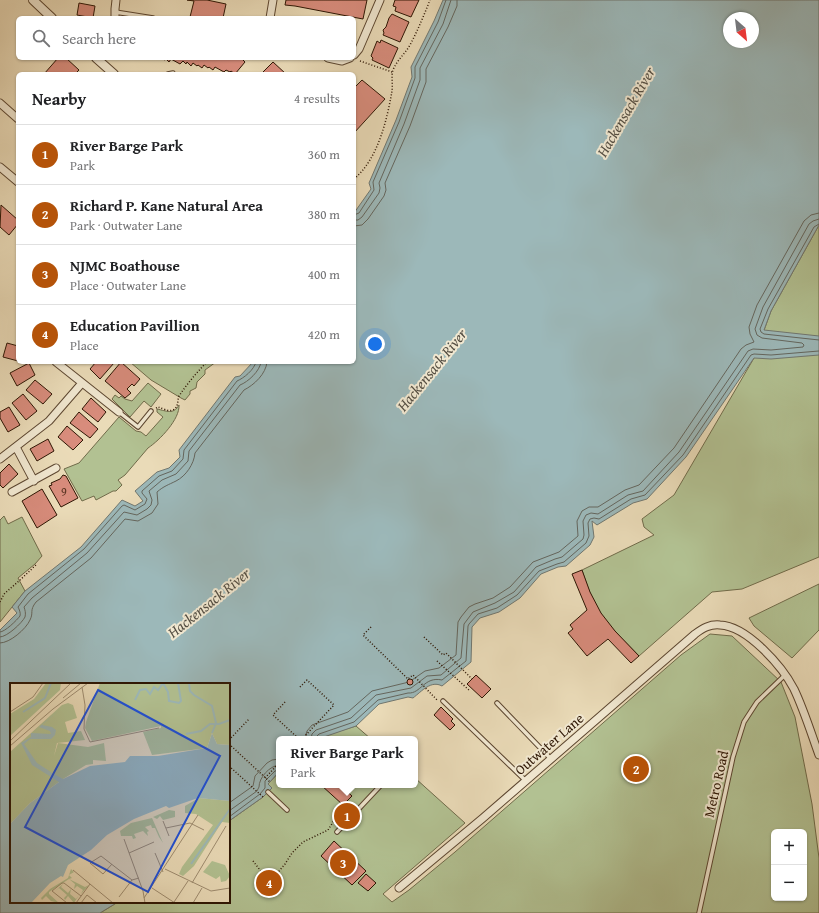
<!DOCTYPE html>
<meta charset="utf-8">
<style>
:root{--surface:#fff;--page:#f6f6f6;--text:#202124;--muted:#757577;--line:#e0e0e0;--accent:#b45309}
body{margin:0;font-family:"Gentium Book Plus",serif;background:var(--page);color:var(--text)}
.controls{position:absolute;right:12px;bottom:12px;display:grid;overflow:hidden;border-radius:6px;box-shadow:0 1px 3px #0004}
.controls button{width:36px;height:36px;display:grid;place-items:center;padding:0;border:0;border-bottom:1px solid var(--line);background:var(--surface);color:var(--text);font:20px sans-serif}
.compass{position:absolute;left:723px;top:12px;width:36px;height:36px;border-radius:50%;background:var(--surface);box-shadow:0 1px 3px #0004;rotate:152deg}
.you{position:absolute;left:375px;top:344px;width:14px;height:14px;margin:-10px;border:3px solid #fff;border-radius:50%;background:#1a73e8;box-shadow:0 0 0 6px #1a73e833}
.badge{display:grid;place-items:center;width:26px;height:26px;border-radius:50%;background:var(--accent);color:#fff;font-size:13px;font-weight:700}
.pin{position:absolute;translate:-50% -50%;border:2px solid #fff;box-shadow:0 1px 4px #0006}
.popup{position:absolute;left:276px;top:736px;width:142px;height:52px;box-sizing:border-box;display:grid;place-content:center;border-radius:6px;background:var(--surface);filter:drop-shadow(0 1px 3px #0005);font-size:13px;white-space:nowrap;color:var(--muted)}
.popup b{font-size:15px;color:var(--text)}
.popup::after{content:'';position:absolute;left:50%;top:100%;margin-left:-8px;border:8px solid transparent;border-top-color:var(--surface)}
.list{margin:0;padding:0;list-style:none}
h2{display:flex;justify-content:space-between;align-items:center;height:52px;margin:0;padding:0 16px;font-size:17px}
h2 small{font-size:13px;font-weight:400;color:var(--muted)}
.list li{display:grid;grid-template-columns:26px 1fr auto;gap:12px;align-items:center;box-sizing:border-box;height:60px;padding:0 16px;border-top:1px solid var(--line)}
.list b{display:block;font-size:15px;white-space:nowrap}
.list p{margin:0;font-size:13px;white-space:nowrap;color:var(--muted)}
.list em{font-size:13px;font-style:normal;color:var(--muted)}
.icon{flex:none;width:22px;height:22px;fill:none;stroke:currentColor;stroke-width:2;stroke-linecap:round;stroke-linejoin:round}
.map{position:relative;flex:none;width:819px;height:913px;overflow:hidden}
.search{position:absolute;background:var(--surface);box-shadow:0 1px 3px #0004;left:16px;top:16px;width:340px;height:44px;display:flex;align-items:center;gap:10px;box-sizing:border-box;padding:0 14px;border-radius:6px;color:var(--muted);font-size:15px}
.panel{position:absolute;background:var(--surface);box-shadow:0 1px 3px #0004;left:16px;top:72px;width:340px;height:292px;border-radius:6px}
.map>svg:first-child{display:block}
</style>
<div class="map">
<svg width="819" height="913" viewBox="0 0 819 913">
<rect width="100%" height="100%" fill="#eadbb8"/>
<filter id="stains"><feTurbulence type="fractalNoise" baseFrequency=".005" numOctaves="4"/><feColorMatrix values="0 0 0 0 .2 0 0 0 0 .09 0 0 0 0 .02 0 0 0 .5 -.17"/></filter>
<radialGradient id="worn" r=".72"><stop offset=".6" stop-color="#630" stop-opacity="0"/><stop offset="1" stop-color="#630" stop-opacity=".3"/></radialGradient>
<path fill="#b2c192" stroke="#706b4a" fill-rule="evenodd" d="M819,225V557L742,589L712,592L639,656C626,642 611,629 601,614C592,601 587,585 582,570L654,535L644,527L642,519L674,495L754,358L771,311Z
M130,362H216L205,370V374L197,382L196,388L190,391V394L185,400L181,398L151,380Z
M148,383L161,394L151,407L144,401L130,417L112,399L115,395L119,398L121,396L125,399L132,401Z
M179,405C180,419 160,440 148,448L125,475L118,480L122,485L116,491H113L96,500L94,496L82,501L64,469L79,463L119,417L136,431L141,432L146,436L163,417L157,412V409C167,411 173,415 179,405Z
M4,516L8,524L22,517L42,556L35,564L18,578L25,591L0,622V520Z
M819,584V630L792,658L754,626L749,618Z
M710,634L732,636L781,682L795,717L812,804L819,858V913H100L118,902H229V821L263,797L272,788L268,784L279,772V785H415V778L465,823L383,894L392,902L409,890L455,852L681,655ZM774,832H804V898H774Z
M356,726L371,739H318L320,737Z"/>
<path fill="#9cb8b9" stroke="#707770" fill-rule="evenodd" d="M443,0H819V225L771,311L764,330L819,336V355L771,359L754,358L686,457L647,499L633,503L597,525L592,521L594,537L590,545L566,566L558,567L541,574L520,598L499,612L480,618L472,627L471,662L442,686C431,680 422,691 413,698L408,697L379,704L356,726L318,739H279V772L268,784L272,788L263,797L229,821V684H11V902H118L100,913H0V630L17,613L12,607L25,591L81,547L122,500L135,506L143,501L135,491L157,472L169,468L180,457L179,450L235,377L240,376L253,362H354V213L371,189L369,183L396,120L412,77L411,67L434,21ZM729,18H753V42H729Z"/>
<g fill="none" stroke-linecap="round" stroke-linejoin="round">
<path stroke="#64665e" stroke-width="1" d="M354,215L359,213L374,190L373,182L399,122L415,78V67L438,22L446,0
M354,220H358L362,217L379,193L380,188L379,183L404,124L420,80V68L443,24L451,0
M819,224L814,227L768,309L760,329L761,332L764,334L819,340
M354,226L362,225L368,219L384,196L386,190L385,183L410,126L426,82V69L448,27L457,6V0
M0,632C5,632 17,620 20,616C21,613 19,609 18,607L28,594L84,549L122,506L124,505L135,510L145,504L147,499L142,493V491L159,476L172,471L183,459L184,450L237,381C244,378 254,370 256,362
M0,637C7,637 22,623 25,617C26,613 25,610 24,607L32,598L87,553L124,512L137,515L147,509L151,505L152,500L149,491L162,480L176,474L188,461L189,451L240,385C248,382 260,371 261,362
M0,643C10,643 26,629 30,620C34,612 29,611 36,602L91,558L125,519L138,521L152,513L158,504L157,492C164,486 168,485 176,481C186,476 194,464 195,453L244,390C254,385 266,374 267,362
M305,739L307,731L312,725L348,712L372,691L409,682L425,671L439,668L456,655L458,622L461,617L469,607L475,604L493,598L510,587L533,562L559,552L578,536L577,521L582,511L589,507H598L625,490L639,485L674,448L741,349L746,345L754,342L750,334L749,327L757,305L804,221L811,215L819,213
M311,739L312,734L316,730L351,718L376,695L411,688L427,676L441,675L461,658L464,624L473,612L495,603L514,592L536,567L555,559L562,557L583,539L584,535L583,521L586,515L591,513L598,514L628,495L643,491L679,452L748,351L753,349L771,350L803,347L804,345L802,343L762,338L757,335L755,329L763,307L809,224L813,221L819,219
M316,739L317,736L319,734L354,722L378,700L408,693C421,694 424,676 442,680L466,661L468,626L469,624L478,614L497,608L517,595L539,571L557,564L564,562L586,543L589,536L588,523L590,519L594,518L599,519L631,499L645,495L683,455L751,355L754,354L771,355L819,351
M229,803L253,786L255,776L267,763L272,760L279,759
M229,811L257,791L259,787C259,778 269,766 279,765
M229,817L260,794L265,788V781L275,771L279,770"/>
</g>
<path fill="#d88c7c" stroke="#2d1503" d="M187,0H207L226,4L223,18L190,17L194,1Z
M286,0H367L363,19L295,6L285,5Z
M395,0H419L411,17L395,11L396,7L393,6Z
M79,3L95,6L93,18L77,15Z
M392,14L409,22L400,42L383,35L384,33L383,30L386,27L389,18Z
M381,40L398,48L389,68L372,60L373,58L371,56L377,41L380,43Z
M58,58H66L79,70L75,74H44Z
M162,58H233L234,59L241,58L245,62L235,74L231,71L230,72L226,70L224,72L215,67L213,70L209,67L208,68L204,65L202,68L198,65L197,66L193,63L191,66L187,62L186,64L183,61L180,64L171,59L169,62L166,59L164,60Z
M273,62L286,74H261Z
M362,80L385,99L354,133V88Z
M1,205L18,220V224L9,235L0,227Z
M7,343L18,346V361L3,357Z
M96,362H113L114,363L100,379L90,369Z
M121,362L140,379L134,386L132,384L127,389L131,393L125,398L105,381Z
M29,363L35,375L17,386L10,373Z
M35,380L52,394L43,404L26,390Z
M23,394L37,411L26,420L12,403Z
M91,398L106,412L98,422L82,409Z
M9,407L20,425L8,432L0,418V412Z
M79,412L98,429L90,438L70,423Z
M67,426L83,440L73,450L58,437Z
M48,439L54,451L37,461L30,449Z
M9,464L18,474L3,488L0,485V473Z
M63,475L66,476L78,498L61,507L49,486L52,485L51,483L60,479Z
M42,489L57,515L37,528L22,501Z
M582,570L590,592L601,613L615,631L639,656L631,663L608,639L587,656L568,633L573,629L570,625L587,610L572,574Z
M476,675L491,689L482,698L467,684Z
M407 682a3 3 0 1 1 6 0a3 3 0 1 1-6 0Z
M441,707L453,719L451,721L455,725L450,730L434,715Z
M321,785H340L352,796L343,805Z
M334,841L366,871L352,885L321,856Z
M272,874L278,878L266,891L260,886Z
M366,874L376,883L368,891L358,883Z"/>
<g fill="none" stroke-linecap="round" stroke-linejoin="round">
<g stroke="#5c4630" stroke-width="5.5">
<path id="service" d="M115,12L153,18
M168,74L173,73
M119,412L138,427L151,411
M443,701L526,781
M497,703L551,759
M268,792L287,810
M337,832L381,785
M699,913L733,757L744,722L757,702L785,675"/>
</g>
<g stroke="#5c4630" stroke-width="9">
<path id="minor" d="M115,18V9L116,0
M270,18L273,0
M354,55L359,49L380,0
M328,58L342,61L350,58
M0,103L18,119
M0,167L18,182
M56,362L119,412
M16,447L34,481
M0,459L49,421L82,383
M12,492L56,468
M399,888L483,818L695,634C703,628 710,624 720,625C747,626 782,666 794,689C804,710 811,733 819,755"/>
</g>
<g stroke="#5c4630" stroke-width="10">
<path id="tertiary" d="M33,0L52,18
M96,58L114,74"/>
</g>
<path stroke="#2d1503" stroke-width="1.5" stroke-dasharray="1 2" stroke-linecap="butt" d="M360,61L392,72
M354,179C378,159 387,120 392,91C393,84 391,76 393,70C397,60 405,54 410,45C418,30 424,15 430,0
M156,408L158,407C162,408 168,412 173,410C179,407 177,401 179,396C187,384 197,372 207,362
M0,602L4,594L20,580L37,564
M371,627L363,635L408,679L413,675L438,701
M424,637L443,655L446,653L472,679
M437,661L469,690
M300,687L307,680L334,705L302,739
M285,702L273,715L299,739
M229,740L249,719
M229,744L270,782
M229,766L263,797
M265,778L279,763
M253,861L267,879
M275,876L285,864L292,853L303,842L328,830L335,819"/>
<use href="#service" stroke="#f1e8d1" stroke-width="3.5"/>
<use href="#minor" stroke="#f1e8d1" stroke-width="7"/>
<use href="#tertiary" stroke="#f1e8d1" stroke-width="8"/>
</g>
<g text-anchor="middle" stroke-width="4" stroke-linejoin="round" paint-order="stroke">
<g font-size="12" fill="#583321">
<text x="64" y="496">9</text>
</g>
<g font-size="14" fill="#2d1503" stroke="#f1e8d1">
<text transform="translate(549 744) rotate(-41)" y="5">Outwater Lane</text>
<text transform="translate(716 784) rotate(-77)" y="5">Metro Road</text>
</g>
<g font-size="15" font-style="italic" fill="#544e43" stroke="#f1e8d1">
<text transform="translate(626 112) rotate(-60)" y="5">Hackensack River</text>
<text transform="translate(432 370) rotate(-51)" y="5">Hackensack River</text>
<text transform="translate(209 603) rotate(-39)" y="5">Hackensack River</text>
</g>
</g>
<g transform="translate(10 683)">
<rect width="220" height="220" fill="#eadbb8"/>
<path d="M36,0H51L50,7L0,53V31L24,16ZM90,0H220V62L207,61L202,50L197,65L142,72L133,49L151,45V43L82,58L75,45L76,39ZM58,20L63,22L67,35L55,39L58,50L71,48L75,57L47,60L44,73L48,60L78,64L94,60L96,78L83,77V81L76,82L53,96L20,120L0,141V69L52,22ZM189,115L220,118V140L212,139L184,183L173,193L169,191L172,184L203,142L186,131L175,130V123ZM159,127L165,128V134L153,137L150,133L147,136L143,134ZM142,135L153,160L149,154L144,157L149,154L145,145H142L141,142L135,144L139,148L137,149L138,153L133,148L124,151L126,155L123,156L122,153H111L110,148L121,140ZM202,178L215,182L220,193L216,198L211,199L210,193L206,196L193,189ZM61,186L64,189L59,192L62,195L59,196L75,204L79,202L71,211L73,207L67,203L64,206L65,201L59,196L39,209V211L49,220L41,218L36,213L32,217L31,215L40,206L58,195ZM53,201L51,204L58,210L61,206L60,211L66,216L69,212L64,220L58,213L55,217L54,215L57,212L49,205L45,208Z" fill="#b2c192"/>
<path d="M49,27L32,42L42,44L46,47L45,52L41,56H20L14,61L27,80L44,91L53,96L80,83L115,79L120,73H148L197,65L202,50L207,61L220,62V118L188,115L159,125L156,123L124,136L97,152L81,167L58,182L53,194L51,193L40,200L22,219L0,220V141L20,120L49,99L22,82L11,60L21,54V50L41,51L40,48L29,44Z" fill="#9cb8b9"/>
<path fill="none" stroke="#9cb8b9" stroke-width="2" d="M153,0L158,9L159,18L169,20L171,18L168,0M179,0L180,8L184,12L202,23L206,40L202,50M125,17L130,7L136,6L140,11L144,4L148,7L153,0M13,29L35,15L41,0M176,51L191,48L200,41H209L220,37M181,181L220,126"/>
<path fill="none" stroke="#9e8c70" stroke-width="1" d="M72,4L75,22L74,46L80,59L149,45M53,15L71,0M0,29L23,14L33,0M0,58L61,0M0,63L43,26L78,0M153,138L159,153M156,145L180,140L194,147M114,156L133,208L135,220M119,170L144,159M145,170L153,189M102,181L93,191L80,180L91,173L122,197M155,186L201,208L220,205M63,187L103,220M182,200L216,143M142,205L165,220M109,214L122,197L129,195M134,215L188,132M164,219L178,198M57,220L42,208L52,200H54L71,213M66,220L80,201M71,220L77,212L87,220M183,220L192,205"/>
<path fill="#1d4ed8" fill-opacity="0.15" stroke="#1d4ed8" stroke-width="2" d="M88,7L210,73L138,209L15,144Z"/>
<rect width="220" height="220" fill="none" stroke="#2d1503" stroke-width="2"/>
</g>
<rect width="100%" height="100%" filter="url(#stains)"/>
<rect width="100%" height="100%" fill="url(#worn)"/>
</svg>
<div class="controls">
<button>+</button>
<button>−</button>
</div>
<svg class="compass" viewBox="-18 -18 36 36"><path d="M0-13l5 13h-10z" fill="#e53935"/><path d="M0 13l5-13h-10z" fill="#757577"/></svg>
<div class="you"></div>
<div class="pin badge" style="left:347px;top:816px">1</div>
<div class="popup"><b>River Barge Park</b>Park</div>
<div class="pin badge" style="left:636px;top:769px">2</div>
<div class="pin badge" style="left:343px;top:863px">3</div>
<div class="pin badge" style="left:269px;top:883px">4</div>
<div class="search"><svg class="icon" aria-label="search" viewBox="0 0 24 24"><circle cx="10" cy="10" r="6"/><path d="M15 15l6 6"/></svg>Search here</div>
<section class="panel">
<h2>Nearby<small>4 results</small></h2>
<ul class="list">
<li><span class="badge">1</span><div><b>River Barge Park</b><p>Park</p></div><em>360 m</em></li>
<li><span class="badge">2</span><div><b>Richard P. Kane Natural Area</b><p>Park · Outwater Lane</p></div><em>380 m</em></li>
<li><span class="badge">3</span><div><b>NJMC Boathouse</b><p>Place · Outwater Lane</p></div><em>400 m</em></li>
<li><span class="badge">4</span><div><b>Education Pavillion</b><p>Place</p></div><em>420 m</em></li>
</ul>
</section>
</div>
